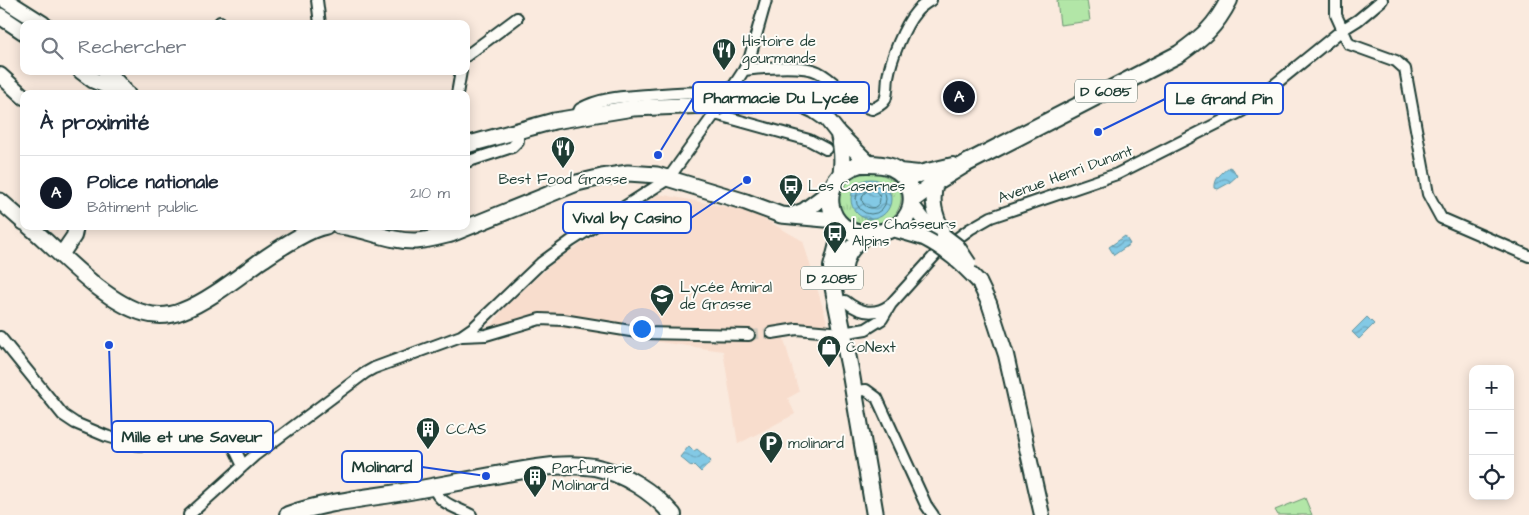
<!DOCTYPE html>
<html lang="fr">
<meta charset="utf-8">
<style>
:root{--surface:#fff;--page:#f2f2f3;--text:#1f2937;--muted:#747a83;--line:#e0e1e3;--accent:#111827}
body{margin:0;font-family:"Architects Daughter",sans-serif;background:var(--page);color:var(--text)}
.controls{position:absolute;right:15px;bottom:15px;display:grid;overflow:hidden;border-radius:10px;box-shadow:0 2px 12px #0003}
.controls button{width:45px;height:45px;display:grid;place-items:center;padding:0;border:0;border-bottom:1px solid var(--line);background:var(--surface);color:var(--text);font:25px sans-serif}
.you{position:absolute;left:641px;top:328px;width:18px;height:18px;margin:-12px;border:4px solid #fff;border-radius:50%;background:#1a73e8;box-shadow:0 0 0 8px #1a73e833}
.badge{display:grid;place-items:center;width:32px;height:32px;border-radius:50%;background:var(--accent);color:#fff;font-size:16px;font-weight:700}
.pin{position:absolute;translate:-50% -50%;border:2px solid #fff;box-shadow:0 1px 5px #0006}
.list{margin:0;padding:0;list-style:none}
h2{display:flex;justify-content:space-between;align-items:center;height:65px;margin:0;padding:0 20px;font-size:21px}
h2 small{font-size:16px;font-weight:400;color:var(--muted)}
.list li{display:grid;grid-template-columns:32px 1fr auto;gap:15px;align-items:center;box-sizing:border-box;height:75px;padding:0 20px;border-top:1px solid var(--line)}
.list b{display:block;font-size:19px;white-space:nowrap}
.list p{margin:0;font-size:16px;white-space:nowrap;color:var(--muted)}
.list em{font-size:16px;font-style:normal;color:var(--muted)}
.icon{flex:none;width:28px;height:28px;fill:none;stroke:currentColor;stroke-width:2;stroke-linecap:round;stroke-linejoin:round}
.map{position:relative;flex:none;width:1529px;height:515px;overflow:hidden}
.search{position:absolute;background:var(--surface);box-shadow:0 2px 12px #0003;left:20px;top:20px;width:450px;height:55px;display:flex;align-items:center;gap:12px;box-sizing:border-box;padding:0 18px;border-radius:10px;color:var(--muted);font-size:19px}
.panel{position:absolute;background:var(--surface);box-shadow:0 2px 12px #0003;left:20px;top:90px;width:450px;height:140px;border-radius:10px}
.map>svg:first-child{display:block}
</style>
<div class="map">
<svg width="1529" height="515" viewBox="0 0 1529 515">
<defs>
<pattern id="grass-tufts" width="24" height="20" patternUnits="userSpaceOnUse" patternTransform="scale(1.25)"><rect width="24" height="20" fill="#b2e6a7"/><path d="M3 7l-1-3M5 7V3M7 7l1-3M15 17l-1-3M17 17v-4M19 17l1-3" fill="none" stroke="#99c690"/></pattern>
<pattern id="water-waves" width="16" height="10" patternUnits="userSpaceOnUse" patternTransform="scale(1.25)"><rect width="16" height="10" fill="#83c9e5"/><path d="M0 5q4-4 8 0t8 0" fill="none" stroke="#6ba4ba"/></pattern>
</defs>
<rect width="100%" height="100%" fill="#faeade"/>
<filter id="ink" filterUnits="userSpaceOnUse"><feTurbulence type="fractalNoise" baseFrequency=".02" numOctaves="2"/><feDisplacementMap in="SourceGraphic" scale="10" xChannelSelector="R" yChannelSelector="G"/><feConvolveMatrix kernelMatrix="1 2 1 2 8 2 1 2 1" color-interpolation-filters="sRGB"/></filter>
<g filter="url(#ink)">
<path fill="#f8ddcd" d="M659,194L752,212L803,241L831,335L783,336L799,392L788,398L795,414L738,444L723,351L538,325L492,326L503,309L555,261Z"/>
<path fill="url(#grass-tufts)" stroke="#68926e" d="M870,173C890,173 909,188 898,210C894,218 886,223 877,224C868,225 859,226 851,222C834,212 835,186 851,177C857,174 864,174 870,173Z"/>
<path fill="#b2e6a7" stroke="#68926e" d="M1057,0H1087L1090,21L1060,25Z
M1305,498L1312,515H1278L1275,510Z"/>
<path fill="url(#water-waves)" stroke="#5b919e" d="M1229,167L1233,169L1237,176L1229,183L1218,189L1215,188C1214,178 1222,173 1229,167Z
M851 199a20 20 0 1 1 40 0a20 20 0 1 1-40 0Z
M1125,236L1130,244L1114,255L1109,247Z
M1367,317L1374,324L1359,339L1352,332Z
M689,446L694,451L697,449L711,461L701,472L694,465L692,467L680,457Z"/>
<g fill="none" stroke-linecap="round" stroke-linejoin="round">
<path stroke="#47757b" stroke-width="1" d="M856 199a15 15 0 1 1 30 0a15 15 0 1 1-30 0Z
M862 199a9 9 0 1 1 18 0a9 9 0 1 1-18 0Z"/>
<path stroke="#cec7bc" stroke-width="10" stroke-dasharray="10 5" stroke-linecap="butt" d="M749,335L772,333"/>
<g stroke="#1f3d34" stroke-width="14">
<path id="minor" d="M317,0L320,24
M1336,0V15L1349,44L1396,61L1405,69L1428,194L1441,218L1529,256
M220,22L221,24
M466,56L517,18
M744,70C763,68 802,64 818,72C838,82 850,104 872,109C877,107 882,105 885,100C888,92 887,84 888,77C891,59 904,26 916,12C920,7 926,3 931,0
M457,94L461,71
M727,96L744,70L750,57L766,0
M715,114L809,140L826,149
M577,116L580,109C601,97 624,97 648,95C675,93 701,91 728,94
M466,162L512,147L518,141V131
M845,301C860,313 874,316 890,305
M772,333L797,329L842,333L866,329L882,319L891,304L936,254L970,229L991,217L1117,174L1242,111L1342,30L1358,20L1382,0
M462,336L486,335L540,319L563,320L643,333L749,335
M0,337L63,415L75,423L106,436L133,444L140,445L223,440L232,443L243,466
M853,391L866,390L877,398L926,505L933,515
M433,486C439,504 455,507 471,515
M189,515L254,456L365,373L374,368L461,336L474,327L541,263L571,241L668,179L716,112"/>
</g>
<g stroke="#1f3d34" stroke-width="18">
<path id="tertiary" d="M0,75L24,97
M936,182C930,204 936,216 944,236
M911,204L929,227L944,236
M893,229L924,238
M61,255L74,236L76,226
M979,282L989,303L1006,355L1042,515"/>
</g>
<g stroke="#1f3d34" stroke-width="19">
<path id="secondary" d="M5,0L43,24
M0,16L24,32
M81,71L93,80L127,94
M106,71L123,89
M838,133C842,147 843,159 841,173
M466,145L554,121L633,108L785,102L801,104L814,110L827,119L838,133L869,164
M0,201L24,222
M793,215L804,211L831,191
M29,226C61,253 104,302 144,313C157,317 170,316 182,311C207,302 237,278 259,262C276,251 307,229 326,226
M339,226C365,228 390,242 416,241C428,240 439,237 451,234L577,183L602,177L628,173L657,175L746,202L781,215L836,220"/>
</g>
<g stroke="#1f3d34" stroke-width="20">
<path id="primary" d="M860,164C870,164 881,163 891,167C914,177 919,208 900,224C891,231 881,233 871,234C823,237 815,177 860,164Z
M899,172L919,174L953,166
M912,200L936,182L967,163L1179,54C1204,36 1215,27 1229,0
M839,223L838,244L832,267L833,285L850,369L875,515
M843,277C844,254 850,250 865,234
M288,515C327,501 370,498 410,491C443,485 475,479 507,473C535,468 565,462 594,467C624,473 653,492 673,515"/>
</g>
<use href="#minor" stroke="#fdfcf7" stroke-width="10"/>
<use href="#tertiary" stroke="#fdfcf7" stroke-width="14"/>
<use href="#secondary" stroke="#fdfcf7" stroke-width="15"/>
<use href="#primary" stroke="#fdfcf7" stroke-width="16"/>
<g stroke="#1f3d34" stroke-width="14" stroke-linecap="butt">
<path id="minor-bridge" d="M716,112L727,96"/>
</g>
<g stroke="#1f3d34" stroke-width="18" stroke-linecap="butt">
<path id="tertiary-bridge" d="M944,236L957,246L969,264
M924,238C946,249 962,264 979,282"/>
</g>
<use href="#minor-bridge" stroke="#fdfcf7" stroke-width="10"/>
<use href="#tertiary-bridge" stroke="#fdfcf7" stroke-width="14"/>
</g>
</g>
<defs>
<g id="restaurant-pin" transform="scale(1.25)"><path d="M0 17L-7.5 6A9.5 9.5 0 1 1 7.5 6Z" fill="#1f3d34" stroke="#fdfcf7"/><path d="M-5-6h1v4h1v-4h1v4h1v-4h1v5L-1.5 .5V6h-2V.5L-5-1ZM5-6V6H3V1.5H1.5Q1.5-4 5-6Z" fill="#fff"/></g>
<g id="bus-pin" transform="scale(1.25)"><path d="M0 17L-7.5 6A9.5 9.5 0 1 1 7.5 6Z" fill="#1f3d34" stroke="#fdfcf7"/><path d="M-5-6H5V4H4V6H2V4H-2V6H-4V4H-5ZM-3.5-4V0h7V-4ZM-3.5 1.2v1.5H-2V1.2ZM2 1.2v1.5H3.5V1.2Z" fill="#fff"/></g>
<g id="school-pin" transform="scale(1.25)"><path d="M0 17L-7.5 6A9.5 9.5 0 1 1 7.5 6Z" fill="#1f3d34" stroke="#fdfcf7"/><path d="M0-5L7-2L0 1L-7-2ZM-4 1L0 2.5L4 1V4Q0 6-4 4Z" fill="#fff"/></g>
<g id="shop-pin" transform="scale(1.25)"><path d="M0 17L-7.5 6A9.5 9.5 0 1 1 7.5 6Z" fill="#1f3d34" stroke="#fdfcf7"/><path d="M-5-2.5h2.3a2.7 3.5 0 0 1 5.4 0H5L5.5 6h-11ZM-1.5-2.5h3a1.5 2.3 0 0 0-3 0Z" fill="#fff"/></g>
<g id="building-pin" transform="scale(1.25)"><path d="M0 17L-7.5 6A9.5 9.5 0 1 1 7.5 6Z" fill="#1f3d34" stroke="#fdfcf7"/><path d="M-4-6H4V6H1V3H-1V6H-4ZM-2.5-4.3h1.7v1.8h-1.7ZM.8-4.3h1.7v1.8H.8ZM-2.5-1h1.7V.8h-1.7ZM.8-1h1.7V.8H.8Z" fill="#fff"/></g>
<g id="parking-pin" transform="scale(1.25)"><path d="M0 17L-7.5 6A9.5 9.5 0 1 1 7.5 6Z" fill="#1f3d34" stroke="#fdfcf7"/><path d="M-3.5-5.5H1a3.5 3.5 0 0 1 0 7H-1V5.5H-3.5ZM-1-3.4V-.6H.8a1.4 1.4 0 0 0 0-2.8Z" fill="#fff"/></g>
</defs>
<g fill-rule="evenodd">
<use href="#restaurant-pin" x="724" y="50"/>
<use href="#restaurant-pin" x="563" y="148"/>
<use href="#bus-pin" x="791" y="186"/>
<use href="#bus-pin" x="835" y="233"/>
<use href="#school-pin" x="662" y="296"/>
<use href="#shop-pin" x="829" y="347"/>
<use href="#building-pin" x="428" y="429"/>
<use href="#parking-pin" x="771" y="443"/>
<use href="#building-pin" x="535" y="477"/>
</g>
<g text-anchor="middle" stroke-width="4" stroke-linejoin="round" paint-order="stroke">
<g fill="#fdfcf7" stroke="#62766e" stroke-width="1">
<rect x="1075" y="79.5" width="62" height="23" rx="4"/>
<rect x="801" y="266.5" width="62" height="23" rx="4"/>
</g>
<g font-size="14" font-weight="bold" fill="#1f3d34">
<text x="1106" y="96">D 6085</text>
<text x="832" y="283">D 2085</text>
</g>
<g font-size="15" fill="#1f3d34" stroke="#fdfcf7" text-anchor="start">
<text x="742" y="46">Histoire de<tspan x="742" dy="17">gourmands</tspan></text>
<text x="563" y="184" text-anchor="middle">Best Food Grasse</text>
<text x="808" y="191">Les Casernes</text>
<text x="852" y="229">Les Chasseurs<tspan x="852" dy="17">Alpins</tspan></text>
<text x="680" y="292">Lycée Amiral<tspan x="680" dy="17">de Grasse</tspan></text>
<text x="846" y="352">CoNext</text>
<text x="446" y="434">CCAS</text>
<text x="788" y="448">molinard</text>
<text x="552" y="473">Parfumerie<tspan x="552" dy="17">Molinard</tspan></text>
</g>
<g font-size="15" fill="#1f3d34" stroke="#fdfcf7">
<text transform="translate(1065 174) rotate(-20)" y="5">Avenue Henri Dunant</text>
</g>
</g>
<path fill="none" stroke="#1d4ed8" stroke-width="2" d="M658 155L693 98M1098 132L1165 99M747 180L691 218M109 345L112 436M486 476L422 467"/>
<g fill="#1d4ed8" stroke="#fdfcf7" stroke-width="2">
<circle cx="658" cy="155" r="5"/>
<circle cx="1098" cy="132" r="5"/>
<circle cx="747" cy="180" r="5"/>
<circle cx="109" cy="345" r="5"/>
<circle cx="486" cy="476" r="5"/>
</g>
<g fill="#fdfcf7" stroke="#1d4ed8" stroke-width="2">
<rect x="693" y="82" width="176" height="31" rx="5"/>
<rect x="1165" y="83" width="118" height="31" rx="5"/>
<rect x="563" y="202" width="128" height="31" rx="5"/>
<rect x="112" y="421" width="161" height="31" rx="5"/>
<rect x="342" y="451" width="80" height="31" rx="5"/>
</g>
<g font-size="16" text-anchor="middle" font-weight="bold" fill="#1f3d34">
<text x="781" y="103">Pharmacie Du Lycée</text>
<text x="1224" y="104">Le Grand Pin</text>
<text x="627" y="223">Vival by Casino</text>
<text x="192" y="442">Mille et une Saveur</text>
<text x="382" y="472">Molinard</text>
</g>
</svg>
<div class="controls">
<button>+</button>
<button>−</button>
<button><svg class="icon" aria-label="locate" viewBox="0 0 24 24"><circle cx="12" cy="12" r="6"/><path d="M12 2v4M12 18v4M2 12h4M18 12h4"/></svg></button>
</div>
<div class="you"></div>
<div class="pin badge" style="left:959px;top:97px">A</div>
<div class="search"><svg class="icon" aria-label="search" viewBox="0 0 24 24"><circle cx="10" cy="10" r="6"/><path d="M15 15l6 6"/></svg>Rechercher</div>
<section class="panel">
<h2>À proximité<small></small></h2>
<ul class="list">
<li><span class="badge">A</span><div><b>Police nationale</b><p>Bâtiment public</p></div><em>210 m</em></li>
</ul>
</section>
</div>
